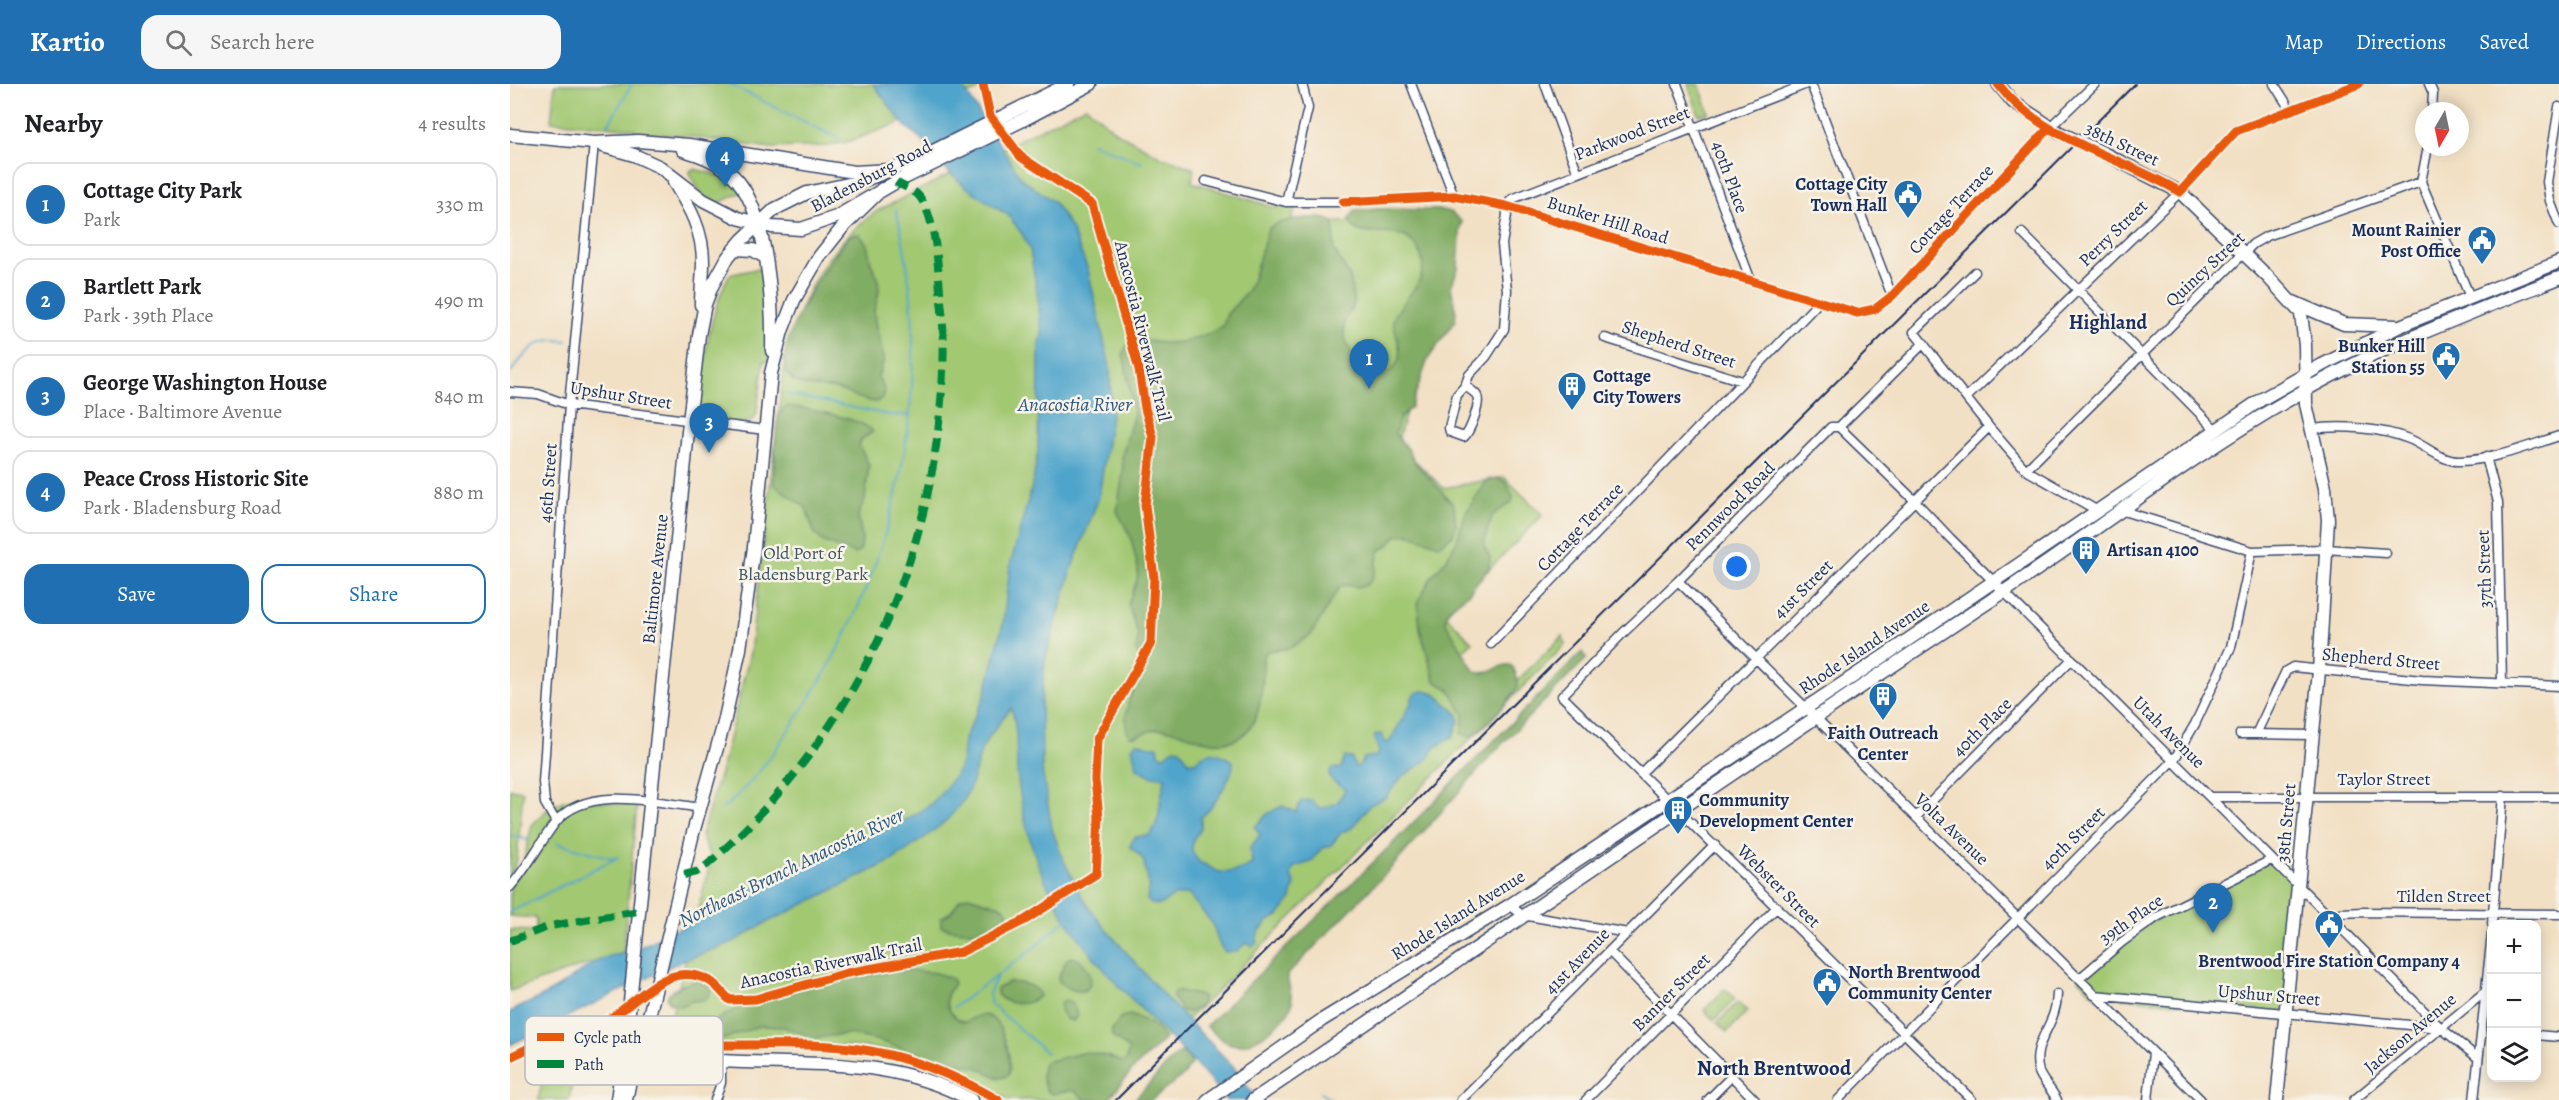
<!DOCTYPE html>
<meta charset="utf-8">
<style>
:root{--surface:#fff;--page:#f6f6f6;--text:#202124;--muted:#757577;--line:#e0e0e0;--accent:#1f6fb2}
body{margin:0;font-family:Alegreya,serif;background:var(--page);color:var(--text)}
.controls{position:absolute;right:18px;bottom:18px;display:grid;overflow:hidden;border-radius:12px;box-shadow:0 3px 15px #0003}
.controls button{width:54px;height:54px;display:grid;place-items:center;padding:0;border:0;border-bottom:2px solid var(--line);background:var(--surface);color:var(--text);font:30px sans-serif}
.compass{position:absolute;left:1905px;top:18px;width:54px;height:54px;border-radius:50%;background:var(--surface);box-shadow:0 3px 15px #0003;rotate:189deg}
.you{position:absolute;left:1227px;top:483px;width:21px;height:21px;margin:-15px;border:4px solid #fff;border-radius:50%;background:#1a73e8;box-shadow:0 0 0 9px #1a73e833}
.badge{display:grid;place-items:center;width:39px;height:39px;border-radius:50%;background:var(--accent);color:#fff;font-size:20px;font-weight:700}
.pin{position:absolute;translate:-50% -50px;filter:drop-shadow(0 2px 3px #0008)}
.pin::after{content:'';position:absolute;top:32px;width:21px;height:18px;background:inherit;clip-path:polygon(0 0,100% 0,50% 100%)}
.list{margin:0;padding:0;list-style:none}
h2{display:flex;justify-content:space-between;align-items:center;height:78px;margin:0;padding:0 24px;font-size:26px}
h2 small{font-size:20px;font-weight:400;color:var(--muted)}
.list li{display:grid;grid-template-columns:39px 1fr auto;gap:18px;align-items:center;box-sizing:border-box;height:84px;margin:0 12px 12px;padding:0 12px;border:2px solid var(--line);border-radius:18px}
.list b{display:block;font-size:22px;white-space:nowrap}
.list p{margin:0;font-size:20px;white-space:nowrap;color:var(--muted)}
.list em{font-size:20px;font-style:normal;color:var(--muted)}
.actions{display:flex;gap:12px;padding:18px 24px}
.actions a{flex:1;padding:14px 0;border:2px solid var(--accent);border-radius:18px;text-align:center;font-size:21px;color:var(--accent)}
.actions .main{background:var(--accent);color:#fff}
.icon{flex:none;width:33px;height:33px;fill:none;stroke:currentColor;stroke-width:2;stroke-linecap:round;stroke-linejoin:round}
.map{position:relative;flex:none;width:2049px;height:1016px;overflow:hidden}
header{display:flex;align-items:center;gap:36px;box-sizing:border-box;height:84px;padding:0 30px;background:var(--accent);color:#fff}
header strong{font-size:28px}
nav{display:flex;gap:33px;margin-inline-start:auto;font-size:21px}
.search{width:420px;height:54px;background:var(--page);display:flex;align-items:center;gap:15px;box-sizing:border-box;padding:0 21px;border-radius:18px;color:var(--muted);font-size:22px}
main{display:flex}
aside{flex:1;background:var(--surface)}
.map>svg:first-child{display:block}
</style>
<header>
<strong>Kartio</strong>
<div class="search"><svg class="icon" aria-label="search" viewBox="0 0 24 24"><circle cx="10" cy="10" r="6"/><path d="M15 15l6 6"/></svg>Search here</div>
<nav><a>Map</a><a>Directions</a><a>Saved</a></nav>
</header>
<main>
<aside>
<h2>Nearby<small>4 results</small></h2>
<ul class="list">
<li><span class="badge">1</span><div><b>Cottage City Park</b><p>Park</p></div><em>330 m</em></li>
<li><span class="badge">2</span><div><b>Bartlett Park</b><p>Park · 39th Place</p></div><em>490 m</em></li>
<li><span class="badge">3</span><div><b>George Washington House</b><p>Place · Baltimore Avenue</p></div><em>840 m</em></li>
<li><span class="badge">4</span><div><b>Peace Cross Historic Site</b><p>Park · Bladensburg Road</p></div><em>880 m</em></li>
</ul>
<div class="actions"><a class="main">Save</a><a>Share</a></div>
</aside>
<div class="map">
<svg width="2049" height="1016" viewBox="0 0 2049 1016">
<rect width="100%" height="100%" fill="#f7f3e8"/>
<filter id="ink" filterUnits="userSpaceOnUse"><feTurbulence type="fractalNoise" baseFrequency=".0167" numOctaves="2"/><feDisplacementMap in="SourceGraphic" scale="12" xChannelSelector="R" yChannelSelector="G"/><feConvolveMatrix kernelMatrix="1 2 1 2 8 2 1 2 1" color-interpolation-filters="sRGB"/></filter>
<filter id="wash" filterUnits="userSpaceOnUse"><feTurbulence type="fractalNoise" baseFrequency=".008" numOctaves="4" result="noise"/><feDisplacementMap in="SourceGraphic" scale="24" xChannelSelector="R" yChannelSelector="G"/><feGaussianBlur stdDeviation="1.35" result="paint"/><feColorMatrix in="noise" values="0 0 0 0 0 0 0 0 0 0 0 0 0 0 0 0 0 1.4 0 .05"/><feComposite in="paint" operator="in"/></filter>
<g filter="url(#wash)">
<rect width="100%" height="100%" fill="#f2e0c4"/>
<path fill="#a2c872" stroke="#5e7c68" stroke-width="1.5" d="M45,0H483L384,41L340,57L318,62L261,64L176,52L124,48L125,45L41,37Z
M1178,0H1189L1199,29L1189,31Z
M576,22L606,48L655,75L657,74L684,85L682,98L763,123L786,122L780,139L922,136L952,138L887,359L933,404L994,393L1033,431L935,530L962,558L941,580L982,621L1053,552L1055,561L693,921L585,1016H499L465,996L423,978L379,966L356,963L155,958L201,775L191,752L213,679L240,569L274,283C287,219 313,165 367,127Z
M184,85L236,98L242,103L205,121L197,118L180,92V87Z
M255,183L259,277H254L246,333C235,345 213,337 199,335L189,324C194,278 198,233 219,191Z
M0,705L13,707L7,775L0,795Z
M66,715L127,721L113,868L0,907V846L26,847V834L0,832V800L9,789L13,779L22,741L40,723L53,717Z
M1761,776L1788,802L1775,929L1584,911L1569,895L1635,840Z
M1215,905L1225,915L1204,936L1194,926Z
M1228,918L1238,927L1217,948L1207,939Z
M106,933L99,989L63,996L59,1016H28L43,950Z"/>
<path fill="#81ac64" stroke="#4e6e61" stroke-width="1.5" d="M868,125L932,126L941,128L951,137L948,184L941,203L946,228L945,237L918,275L901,323L890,334L885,350L898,365L907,381L944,421L946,442L942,452L929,461L898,450L886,452L879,461L869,467C866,478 866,503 849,503C842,502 837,500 830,502L801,551L780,564L757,567L753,574C753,610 752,663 703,658C686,656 671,647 654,645C640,643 628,654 619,652C612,639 618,617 623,605C626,596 633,592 635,583L626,567L628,551L618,520L627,496L628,485L621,454L607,427L613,389L612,372L624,329L613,269L617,262L627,255L654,259L675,258L705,247L713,242L717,230L737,208L743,195L758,145C768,135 813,129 824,139V166L840,193L844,220C841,228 835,232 834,241C832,266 855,293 881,287C898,273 885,253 883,236C890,219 905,209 911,192C917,174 905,152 885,150C874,148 857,151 847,146C843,144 841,140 839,135L845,127Z
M349,150L357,160L361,179L368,194L369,208L364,227L365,238L374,277L368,292L375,308L372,314L366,318C351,317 340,309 326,305C311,302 288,306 278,291C259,263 321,173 340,151Z
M280,322C297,325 356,335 363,348L352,355L349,361L359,381L355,415L348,431L352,454L351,465L345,470L312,457L304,448L296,424L263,400L267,338L273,324Z
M987,394L996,398L1003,413L1002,418L983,431L977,446L974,462L980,473L979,483L959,509L939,525L935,537L963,585C978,598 996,571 1004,585C1006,590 1007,595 1008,600C1006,611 969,651 959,653L951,649L954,631L940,606L925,597L910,545L908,518L922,492L936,476L947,456L955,430L976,398Z
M1072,568L1077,574L990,662L881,784L777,891C778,899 782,911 782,919C780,935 744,962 728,961C715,961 705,950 696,942L882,760Z
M458,812L494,823L498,829C492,850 447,850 431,842V834L441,828L450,815Z
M562,873C585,878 590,918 558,904C553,901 550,900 548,894L557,875Z
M395,886L427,889L442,895L444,899C442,904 438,908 437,912C434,924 446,936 455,938C462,936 466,930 473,931C493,932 502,974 499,990L495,993L489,994L466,983L405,969L366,956L338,950L305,954L274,943L249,942L214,955L201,950L200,945L205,937L229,923L325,895Z
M183,898C192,898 196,899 201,906L196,916L182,917L172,922L160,919L157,914L159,909L172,901Z
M499,898C510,899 524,899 530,911C520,923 496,922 487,910V905Z
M670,907L693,912L691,921L680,928L672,927L662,912L664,908Z
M556,916C563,919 567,926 567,933L563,937L556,935L550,926L551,918Z
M620,931C633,935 651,943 654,956L623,985L598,1016H577L563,1006L543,1010L538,1008C532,997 529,990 535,978L576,968L597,972L612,978L616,977L619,966L602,952V945L611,933Z
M672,968L682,978L674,991L641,1016H624L664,973Z"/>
<path fill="#4fa4cb" stroke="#356a94" stroke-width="1.5" d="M363,0H451L511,94L544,118L561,144L578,186L600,283L601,331L589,413L563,481L535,576L531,620L532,685L542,745L553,775L572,813L590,838L656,914L722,981L747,1016H716C697,990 674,969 652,946C607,901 561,855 535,796C521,766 512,729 508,696C505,672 509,646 501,624L478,654L471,667L461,701L453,717L438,735L421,749L383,776L254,840L221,859L167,879L0,961V928C16,920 32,913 47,904C68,891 90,869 115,870L168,845L239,806L401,733L421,720L435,705L448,687L452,675L454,655L475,611L493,539L500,482L523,398L528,366L529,263L532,250L527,208L520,166L512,150L498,131L457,104L431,81L410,54L393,40Z
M914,607L925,610L947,629L949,636L943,652L926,663L916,677L892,693L875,714L860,721L842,744L831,749L821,761L811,765L801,778L784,783L781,792L785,800L781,815L769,832L758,837L748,849L746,860L742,862L736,859L727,867L715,868L710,862L702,839L678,810L664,812L649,821L641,820L637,816L639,801L633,775L620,762L625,753L640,751C649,739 649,728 651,713C652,706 655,701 655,693L641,692L627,684L622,664L626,658L640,662H648L649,669L653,673L665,664L670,665L679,678H685C699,664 705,667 723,677C725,689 702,726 691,733V744L683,756L682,767L689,778C697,780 699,784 707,787C719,791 731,786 742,780L740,764L750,751L745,743L757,730L772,722L786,728L791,717L802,716L810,725L827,719L835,706L822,696L819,691L821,685L831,684L835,673L842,674L845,683L849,682L854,674L866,672L869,667L864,654L865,651L872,650L875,659L880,657L901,619C902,610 905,608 914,607Z"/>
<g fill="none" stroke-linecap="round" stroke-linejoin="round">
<path stroke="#4fa4cb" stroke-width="2" d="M219,0L331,56
M98,41L122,0
M582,59L632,79
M0,289C19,266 24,252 57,257
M276,310L379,331H400
M212,725C241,703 264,668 284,638C386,490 430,302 386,126
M0,751L18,756
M47,759L105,775
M0,828L108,773
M486,894L479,910L481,920L537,969
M444,923L515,871L558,834
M810,1009L822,1016"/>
</g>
</g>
<g filter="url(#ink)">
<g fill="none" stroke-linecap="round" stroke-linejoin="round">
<g stroke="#3b4a6d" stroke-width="11">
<path id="street" d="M901,0L944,112
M1035,0L1067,87
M1167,0L1241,197
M1301,0L1382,212
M1764,0L1780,25
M1919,0L1923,9L1922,27
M2049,23L2037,98L2040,117L2049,140
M1918,63L1911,98L1960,213
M696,97L776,118H833L944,112L996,122L1347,229L1365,225L1382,212L1539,44L1585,0
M776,118L798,24L792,0
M996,122L1002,115L1297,0
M1512,149L1706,346
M1465,188L1404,248L1479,343L1516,386L1588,427
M1095,254L1232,297
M1414,259L1329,343H1321L1168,497L1113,549L1052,612L1462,1016
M955,302C959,305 965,308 967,312C971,319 960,348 954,353L940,348L939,344L947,311L955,302L959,291L976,273L994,245L997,206L992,160L997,131L996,122
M0,308L28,310L59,321L255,346
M1457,313L1670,108L1726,47L1849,0
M1329,343L1404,416L1440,454L1931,944L1968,974
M1802,345C1831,341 1871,344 1899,355C1915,361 1932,378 1950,377C1983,376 2018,362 2049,352
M1976,373L1988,418L1992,598
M1516,386L1743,160L1757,152L1911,98
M1610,426L1742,467L1815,465L1876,469
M1168,497L1691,1016
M981,560L1308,219
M1730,650H1746L1776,587L1783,583L1912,596L2049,602
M1746,650L1803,651
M1131,689L1479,343
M1700,713H2049
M1406,733L1562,575
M46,738L35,719L33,698L59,321L84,59
M0,803C18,783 29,760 45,739C75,700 148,718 190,724
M1000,821L1012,831L1118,849
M1820,833L1830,829L1854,828L2049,830
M1982,840L1993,712
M1100,868L1245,1016
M1569,895L1612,858L1647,833L1761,776
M1584,911L1931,944
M2026,951L2049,953
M205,1016L211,999V977
M951,1016L1205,761
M1076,1016L1267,823
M1198,1016L1222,992
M1328,1016L1664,676L1685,640L1721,563L1742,467
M1547,1016C1543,1007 1532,997 1529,988C1520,958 1547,942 1547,910
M1638,1016L1643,969
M1844,1016L1976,907
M1964,1016L1982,849"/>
</g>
<g stroke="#3b4a6d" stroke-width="15">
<path id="secondary" d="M1488,0L1503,18L1548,48
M1593,69L1670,108L1758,193L1788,226
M125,972C152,961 183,975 211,977C299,982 381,972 461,1016
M1767,1016L1809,587L1818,436L1815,404L1796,320L1795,261L1791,230"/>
</g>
<g stroke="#3b4a6d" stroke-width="15">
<path id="primary" d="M0,51L84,59L128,57L179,61L344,88L381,86L397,80L558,0
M93,62L124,71L150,83L193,116L228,134L262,143L291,145L326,133L386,98L511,37L581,0
M173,66C194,72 214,80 228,97C258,134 263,221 262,267
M164,98C180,124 193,147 193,178C193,192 191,206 191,221
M224,165L243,166L255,173
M1783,218L1834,240L1886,242
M136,943L144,961L155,969
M123,993L131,982L148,978
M107,1016L118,937L179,338L189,251L195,220L202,202L218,173L232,156L265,125L297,109L352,97L381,86
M116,1016L125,972L140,928L183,749L214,639L230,565L244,463L261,289L272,247L284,216L309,173L332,144L372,105
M698,1016L812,936L1000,821L1374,572L1752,315L1812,281L1890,242L2049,178
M743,1016C988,851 1230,682 1477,519C1579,453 1674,376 1780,315C1864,265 1958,230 2049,194"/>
</g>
<use href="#street" stroke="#fff" stroke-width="8"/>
<use href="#secondary" stroke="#fff" stroke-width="12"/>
<use href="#primary" stroke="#fff" stroke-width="12"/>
<path stroke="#1b2f5e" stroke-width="2" d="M606,1016L1625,0"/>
<g stroke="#3b4a6d" stroke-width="15" stroke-linecap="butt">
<path id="secondary-bridge" d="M1548,48L1593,69"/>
</g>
<use href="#secondary-bridge" stroke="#fff" stroke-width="12"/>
<path stroke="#00873e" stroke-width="8" stroke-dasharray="15 8" stroke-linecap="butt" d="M174,791L186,788L197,781C328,667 410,512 429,339C433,299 436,258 431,217C428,189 427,134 409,112C403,105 393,103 386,98
M0,857L40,842L128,827"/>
<g stroke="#f7f3e8" stroke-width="13">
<path id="cycleway" d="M1488,0C1529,55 1612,73 1670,108L1726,47L1849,0
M833,118L944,112L996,122L1347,229L1365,225L1382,212L1539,44
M187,961C242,962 306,957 360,967C406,975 448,993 488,1016
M0,973C21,964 41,952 63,944C73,941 84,943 94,938C126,922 156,873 200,897C208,902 213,910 220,916L246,915L337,889L451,868L515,836L586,790L589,733L585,696L587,655L641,559L644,494L635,421L643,353L635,324L629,285L582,120L511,73L480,32L473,0"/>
</g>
<use href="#cycleway" stroke="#e8590c" stroke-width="9"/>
</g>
</g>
<defs>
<g id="civic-pin" transform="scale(1.5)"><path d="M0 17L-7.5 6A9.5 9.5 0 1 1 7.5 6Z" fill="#1f6fb2" stroke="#f7f3e8"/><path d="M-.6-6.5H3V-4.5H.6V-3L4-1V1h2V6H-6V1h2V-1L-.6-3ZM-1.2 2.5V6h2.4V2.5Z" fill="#fff"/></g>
<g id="building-pin" transform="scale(1.5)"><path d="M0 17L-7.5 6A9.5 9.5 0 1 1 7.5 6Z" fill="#1f6fb2" stroke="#f7f3e8"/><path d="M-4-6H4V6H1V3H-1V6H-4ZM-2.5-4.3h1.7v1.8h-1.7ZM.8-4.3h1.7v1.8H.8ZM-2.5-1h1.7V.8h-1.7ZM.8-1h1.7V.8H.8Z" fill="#fff"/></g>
</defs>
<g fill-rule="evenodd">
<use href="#civic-pin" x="1398" y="110"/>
<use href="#civic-pin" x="1972" y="156"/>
<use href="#civic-pin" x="1936" y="272"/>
<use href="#building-pin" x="1062" y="302"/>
<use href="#building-pin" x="1576" y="466"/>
<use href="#building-pin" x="1373" y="612"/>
<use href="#building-pin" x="1168" y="726"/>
<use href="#civic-pin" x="1819" y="840"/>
<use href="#civic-pin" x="1317" y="898"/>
</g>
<g text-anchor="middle" stroke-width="5" stroke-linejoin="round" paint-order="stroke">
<g font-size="18" fill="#1b2f5e" stroke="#f7f3e8">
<text transform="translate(1122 49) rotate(-21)" y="6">Parkwood Street</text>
<text transform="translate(1612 60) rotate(25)" y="6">38th Street</text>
<text transform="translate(361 92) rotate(-28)" y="6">Bladensburg Road</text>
<text transform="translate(1220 93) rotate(70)" y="6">40th Place</text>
<text transform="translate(1441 125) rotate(-47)" y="6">Cottage Terrace</text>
<text transform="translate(1098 136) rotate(17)" y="6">Bunker Hill Road</text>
<text transform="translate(1603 149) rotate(-44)" y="6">Perry Street</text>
<text transform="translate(1695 185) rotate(-43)" y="6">Quincy Street</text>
<text transform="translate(633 247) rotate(76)" y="6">Anacostia Riverwalk Trail</text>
<text transform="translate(1169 260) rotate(18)" y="6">Shepherd Street</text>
<text transform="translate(111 311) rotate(9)" y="6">Upshur Street</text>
<text transform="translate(38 399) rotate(-86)" y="6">46th Street</text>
<text transform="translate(1220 422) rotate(-45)" y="6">Pennwood Road</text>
<text transform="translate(1070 443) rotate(-46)" y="6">Cottage Terrace</text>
<text transform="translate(1974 485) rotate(-92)" y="6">37th Street</text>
<text transform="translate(145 495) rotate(-84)" y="6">Baltimore Avenue</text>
<text transform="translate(1293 505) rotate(-45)" y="6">41st Street</text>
<text transform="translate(1354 563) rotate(-34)" y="6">Rhode Island Avenue</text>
<text transform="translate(1871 575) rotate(5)" y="6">Shepherd Street</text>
<text transform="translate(1472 643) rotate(-45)" y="6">40th Place</text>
<text transform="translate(1659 648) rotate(45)" y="6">Utah Avenue</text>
<text x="1874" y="701">Taylor Street</text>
<text transform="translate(1776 739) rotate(-85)" y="6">38th Street</text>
<text transform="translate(1442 745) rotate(44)" y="6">Volta Avenue</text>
<text transform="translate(1563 754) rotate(-45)" y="6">40th Street</text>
<text transform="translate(1269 802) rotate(45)" y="6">Webster Street</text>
<text x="1934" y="818">Tilden Street</text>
<text transform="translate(948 831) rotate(-32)" y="6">Rhode Island Avenue</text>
<text transform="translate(1621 835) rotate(-35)" y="6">39th Place</text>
<text transform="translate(1067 877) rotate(-46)" y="6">41st Avenue</text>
<text transform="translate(321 879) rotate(-12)" y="6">Anacostia Riverwalk Trail</text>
<text transform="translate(1161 908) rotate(-45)" y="6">Banner Street</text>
<text transform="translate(1759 911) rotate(5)" y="6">Upshur Street</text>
<text transform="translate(1900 949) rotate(-40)" y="6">Jackson Avenue</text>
</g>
<g font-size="18" font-weight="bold" fill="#1b2f5e" stroke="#f7f3e8" text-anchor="start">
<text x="1377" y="106" text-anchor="end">Cottage City<tspan x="1377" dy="21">Town Hall</tspan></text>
<text x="1951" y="152" text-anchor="end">Mount Rainier<tspan x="1951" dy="21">Post Office</tspan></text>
<text x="1915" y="268" text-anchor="end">Bunker Hill<tspan x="1915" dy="21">Station 55</tspan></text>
<text x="1083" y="298">Cottage<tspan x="1083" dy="21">City Towers</tspan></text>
<text x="1597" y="472">Artisan 4100</text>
<text x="1373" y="655" text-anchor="middle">Faith Outreach<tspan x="1373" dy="21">Center</tspan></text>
<text x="1189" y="722">Community<tspan x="1189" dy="21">Development Center</tspan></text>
<text x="1819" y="883" text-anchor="middle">Brentwood Fire Station Company 4</text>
<text x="1338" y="894">North Brentwood<tspan x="1338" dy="21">Community Center</tspan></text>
</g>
<g font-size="18" fill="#3d5563" stroke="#f7f3e8">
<text x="293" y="475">Old Port of<tspan x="293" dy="21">Bladensburg Park</tspan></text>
</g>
<g font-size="20" font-weight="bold" fill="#1b2f5e" stroke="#f7f3e8">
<text x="1598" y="245">Highland</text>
</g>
<g font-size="20" font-style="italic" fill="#2d5884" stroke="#f7f3e8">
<text x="565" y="327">Anacostia River</text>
<text transform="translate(281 783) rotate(-26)" y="7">Northeast Branch Anacostia River</text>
</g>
<g font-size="21" font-weight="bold" fill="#1b2f5e" stroke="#f7f3e8">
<text x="1264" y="991">North Brentwood</text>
</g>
</g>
<rect x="15" y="932" width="198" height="69" rx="9" fill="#f7f3e8" stroke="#b5b8bf" stroke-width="1.5"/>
<rect x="27" y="949" width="27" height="8" fill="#e8590c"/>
<rect x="27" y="976" width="27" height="8" fill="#00873e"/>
<g font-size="16" fill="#1b2f5e">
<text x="64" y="959">Cycle path</text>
<text x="64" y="986">Path</text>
</g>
</svg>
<div class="controls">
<button>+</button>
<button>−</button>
<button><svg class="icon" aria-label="layers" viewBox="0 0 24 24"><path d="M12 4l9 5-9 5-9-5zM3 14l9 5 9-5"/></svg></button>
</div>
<svg class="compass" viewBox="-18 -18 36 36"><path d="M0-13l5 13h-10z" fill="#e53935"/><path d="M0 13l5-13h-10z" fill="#757577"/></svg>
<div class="you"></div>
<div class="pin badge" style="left:859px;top:305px">1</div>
<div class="pin badge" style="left:1703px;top:849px">2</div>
<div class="pin badge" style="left:199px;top:369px">3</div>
<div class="pin badge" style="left:215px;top:103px">4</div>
</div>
</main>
